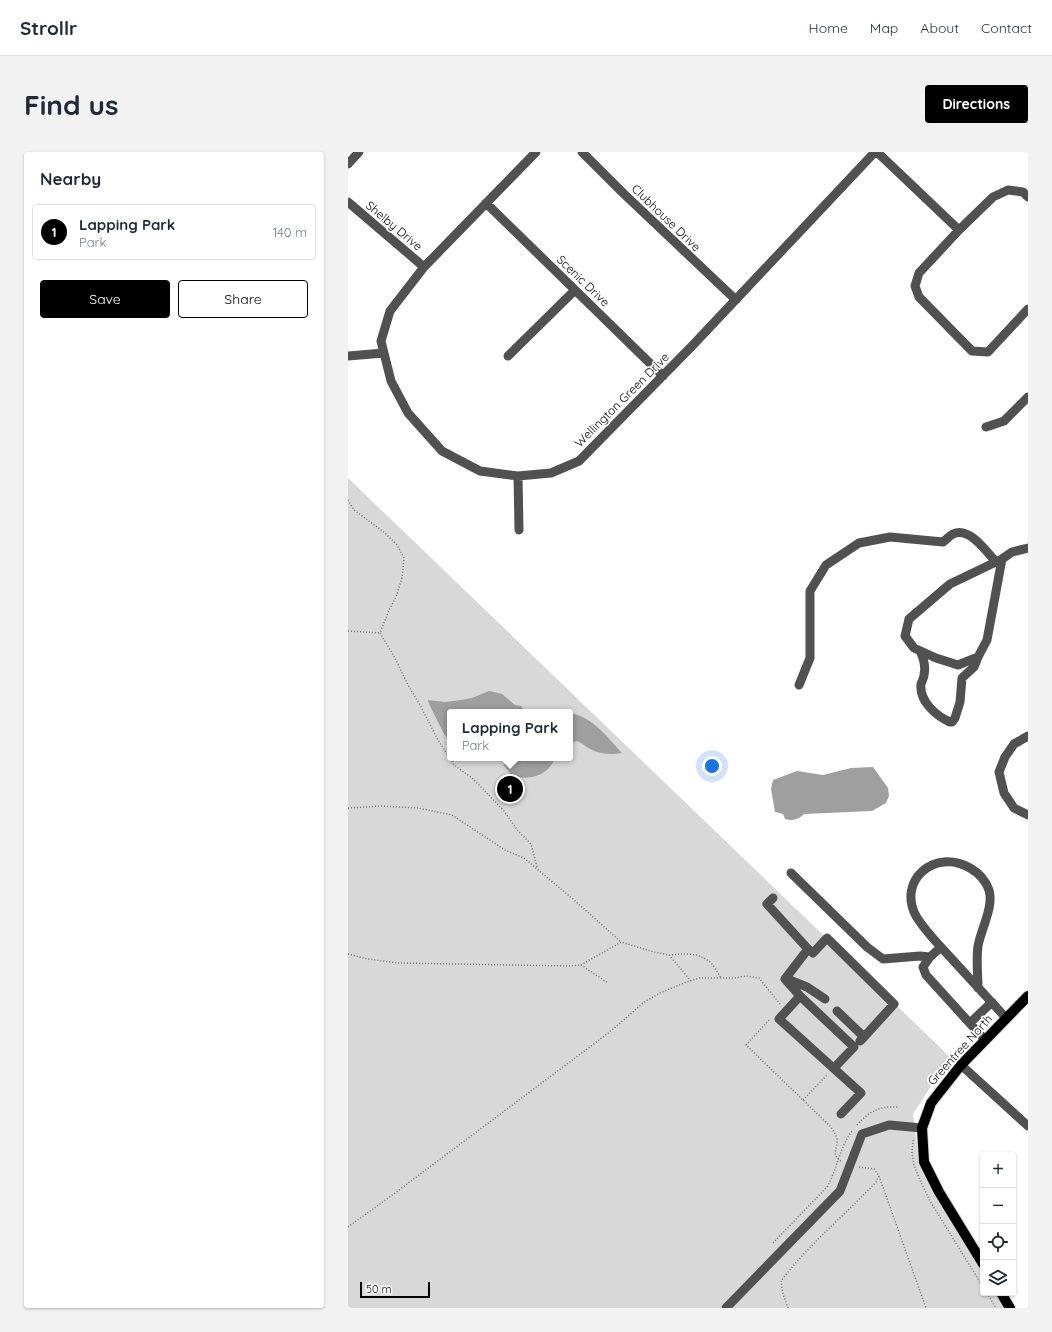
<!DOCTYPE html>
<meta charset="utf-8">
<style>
:root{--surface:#fff;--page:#f2f2f3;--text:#1f2937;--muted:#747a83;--line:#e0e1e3;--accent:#000}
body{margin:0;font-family:Quicksand,sans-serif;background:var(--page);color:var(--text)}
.controls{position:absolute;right:12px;bottom:12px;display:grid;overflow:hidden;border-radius:4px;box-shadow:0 1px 3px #0004}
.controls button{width:36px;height:36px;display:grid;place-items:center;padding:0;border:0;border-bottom:1px solid var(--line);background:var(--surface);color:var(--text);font:20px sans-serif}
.scale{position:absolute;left:12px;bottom:10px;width:70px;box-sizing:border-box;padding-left:4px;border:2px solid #000;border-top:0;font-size:11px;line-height:14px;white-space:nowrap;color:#000;-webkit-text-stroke:3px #fff;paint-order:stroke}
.you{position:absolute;left:364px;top:614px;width:14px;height:14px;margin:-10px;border:3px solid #fff;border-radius:50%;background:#1a73e8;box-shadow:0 0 0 6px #1a73e833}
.badge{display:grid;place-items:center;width:26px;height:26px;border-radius:50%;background:var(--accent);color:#fff;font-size:13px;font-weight:700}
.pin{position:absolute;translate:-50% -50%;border:2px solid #fff;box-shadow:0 1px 4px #0006}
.popup{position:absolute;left:99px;top:557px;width:126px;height:52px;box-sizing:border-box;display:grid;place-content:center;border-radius:4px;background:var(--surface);filter:drop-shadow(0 1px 3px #0005);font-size:13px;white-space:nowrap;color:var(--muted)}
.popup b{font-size:15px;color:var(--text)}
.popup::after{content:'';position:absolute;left:50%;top:100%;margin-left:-8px;border:8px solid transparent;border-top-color:var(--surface)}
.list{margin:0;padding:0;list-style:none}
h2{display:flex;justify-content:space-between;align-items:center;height:52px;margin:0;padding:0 16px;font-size:17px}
h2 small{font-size:13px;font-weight:400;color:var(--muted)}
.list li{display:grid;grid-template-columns:26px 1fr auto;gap:12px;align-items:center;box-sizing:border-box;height:56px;margin:0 8px 8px;padding:0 8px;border:1px solid var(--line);border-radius:4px}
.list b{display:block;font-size:15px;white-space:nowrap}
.list p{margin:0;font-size:13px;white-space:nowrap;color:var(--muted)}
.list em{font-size:13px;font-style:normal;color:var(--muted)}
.actions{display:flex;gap:8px;padding:12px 16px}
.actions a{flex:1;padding:9px 0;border:1px solid var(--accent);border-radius:4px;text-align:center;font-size:14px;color:var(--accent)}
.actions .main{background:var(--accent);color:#fff}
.icon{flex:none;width:22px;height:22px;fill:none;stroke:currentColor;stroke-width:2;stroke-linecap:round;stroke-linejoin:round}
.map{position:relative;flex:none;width:680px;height:1156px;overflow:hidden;border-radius:4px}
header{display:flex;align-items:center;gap:24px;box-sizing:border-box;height:56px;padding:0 20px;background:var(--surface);border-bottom:1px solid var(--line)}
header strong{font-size:19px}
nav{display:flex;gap:22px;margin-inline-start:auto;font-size:14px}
.intro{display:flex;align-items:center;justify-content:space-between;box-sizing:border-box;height:96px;padding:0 24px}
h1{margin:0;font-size:28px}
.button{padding:10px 18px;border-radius:4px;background:var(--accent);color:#fff;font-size:14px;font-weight:700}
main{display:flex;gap:24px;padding:0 24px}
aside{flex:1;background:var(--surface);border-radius:4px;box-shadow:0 1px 3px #0004}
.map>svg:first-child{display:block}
</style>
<header>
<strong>Strollr</strong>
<nav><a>Home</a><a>Map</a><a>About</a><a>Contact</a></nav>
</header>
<div class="intro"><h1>Find us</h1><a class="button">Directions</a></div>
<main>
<aside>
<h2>Nearby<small></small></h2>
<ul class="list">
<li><span class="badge">1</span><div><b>Lapping Park</b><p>Park</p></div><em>140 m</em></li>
</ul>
<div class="actions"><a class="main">Save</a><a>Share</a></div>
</aside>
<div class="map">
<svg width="680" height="1156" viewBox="0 0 680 1156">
<rect width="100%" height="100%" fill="#fff"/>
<path fill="#d8d8d8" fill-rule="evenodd" d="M0,326L602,905L565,962L570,1003L616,1091L635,1122V1141H647L656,1156H0ZM102,560H222V606H102Z"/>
<path fill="#9f9f9f" d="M141,539L154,542L167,553L173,554L177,560H102V589L96,582L81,552L80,548L97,550L113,548L124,546Z
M222,561C245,565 259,585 274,601C264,603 251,602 242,597C237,594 234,591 229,589L222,591Z
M154,606H208C205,610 203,614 200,617C191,626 174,628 163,623L156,613Z
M525,615L540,636L541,644L538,651L524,659L456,662C450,668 445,669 437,667L435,662L427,660L423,637L425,628L449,619L475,623L503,616Z"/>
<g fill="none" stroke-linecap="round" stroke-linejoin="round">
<path stroke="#d9d9d9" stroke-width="9" stroke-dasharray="9 4.5" stroke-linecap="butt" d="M477,847L489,859"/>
<g stroke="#dbdbdb" stroke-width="12">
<path id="major" d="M635,1112L591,1040L576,1010L574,976L583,951L613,913L680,844
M653,1141L662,1156"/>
</g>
<path stroke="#737373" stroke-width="1.5" stroke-dasharray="1 2" stroke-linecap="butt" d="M0,348L6,358L37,381L49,393L56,406L54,426L48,445L41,458L32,481
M0,479L32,481
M32,481L47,506L60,533L72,553L90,588L106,613L124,626L135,637L156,659L170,679L183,692L189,715
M0,656L33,654L70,656L104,663L157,698L176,706L226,748L273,790
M0,802L20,807L50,811L221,814L233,813L260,831
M321,803C334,802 348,800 359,808C365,811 369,820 373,826
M233,813L273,790L306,800L321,803L343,829
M421,868L398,893L483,975C485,979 488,982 489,987C490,997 482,1002 494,1010
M455,948L480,922
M509,973C522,959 531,954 550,955
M565,988L564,1001L566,1013L571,1026L582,1049L635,1135
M511,1015L526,1017L531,1024L578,1156
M0,1075L47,1041L259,882L278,866L295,851L312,841L336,831L351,826H386L398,824L411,826L432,852
M425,1091L479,1035C490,1016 491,995 505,978
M639,1141L648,1156
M440,1156L435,1142L433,1129C460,1093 497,1063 528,1030L531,1024"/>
<path stroke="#515151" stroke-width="9" d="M188,0L76,115L42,159L33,189L43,229L60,261L94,299L132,319L170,324L203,321L231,309L344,194L527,0
M234,0L275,41L388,148
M529,0L611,78
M0,12L11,0
M680,45L675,40L660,38L645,45L611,78L571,121L567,134L571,145L624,199L640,200L680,157
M0,50L76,115
M138,51L315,224
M0,204L36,201
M160,204L227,138
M638,275L656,269L680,245
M170,324L171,378
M654,407L639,488L630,505L610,513L588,506L566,496L557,484L561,467L602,432Z
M654,407L664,400L680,396
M572,499C576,507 578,514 576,523C576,526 574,529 573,532C571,549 588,564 602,570H604L607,566L612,550L614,526L626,515L630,505
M451,533L462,506V439L478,413L511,391L542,385L595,390C598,388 601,384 605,382C621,374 638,399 648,410
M680,584L666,592L657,605L651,620L656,641L666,656L680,663
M443,721L519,795L535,807L572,804L582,805
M425,746L419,752L460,797L465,801L479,786L546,852L516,885
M593,795L582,805L575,815L578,823L637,888
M439,827L459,835L477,847
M630,836C630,822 628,808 630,794C633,777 646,755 641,738C637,727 631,721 622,716C587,696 549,728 568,764C577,779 591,793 603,806C621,826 640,846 658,866
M452,844L437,827L460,797
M489,859L516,885L512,889
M622,871L644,850
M613,913L680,974
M486,916L506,895L452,844L431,867L513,941L493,962
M378,1156L492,1039L514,982L541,973L574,976"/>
<use href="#major" stroke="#000" stroke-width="10"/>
</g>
<g text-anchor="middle" stroke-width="3.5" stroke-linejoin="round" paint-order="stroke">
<g font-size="12" fill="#000" stroke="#fff">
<text transform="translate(318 66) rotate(44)" y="4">Clubhouse Drive</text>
<text transform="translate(46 74) rotate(40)" y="4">Shelby Drive</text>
<text transform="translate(235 129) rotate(44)" y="4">Scenic Drive</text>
<text transform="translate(274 248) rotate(-45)" y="4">Wellington Green Drive</text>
<text transform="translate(612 898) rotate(-48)" y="4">Greentree North</text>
</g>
</g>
</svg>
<div class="controls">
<button>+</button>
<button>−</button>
<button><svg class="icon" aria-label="locate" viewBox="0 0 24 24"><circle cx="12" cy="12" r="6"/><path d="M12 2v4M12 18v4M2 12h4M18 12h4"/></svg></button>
<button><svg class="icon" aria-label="layers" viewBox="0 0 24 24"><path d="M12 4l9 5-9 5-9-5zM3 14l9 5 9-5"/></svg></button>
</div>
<div class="scale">50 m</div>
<div class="you"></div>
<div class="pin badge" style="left:162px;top:637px">1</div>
<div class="popup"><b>Lapping Park</b>Park</div>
</div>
</main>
